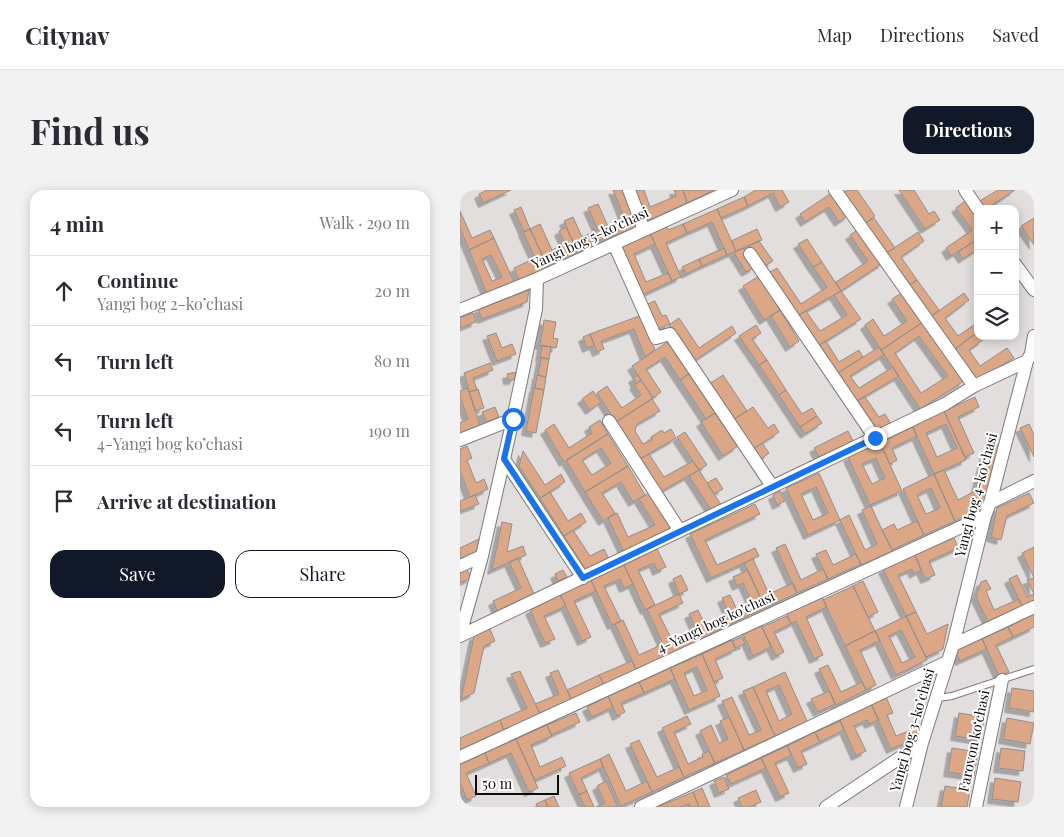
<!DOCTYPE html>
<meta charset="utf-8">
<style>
:root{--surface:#fff;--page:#f2f2f3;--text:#2b2b33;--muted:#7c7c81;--line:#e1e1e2;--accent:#111827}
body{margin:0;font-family:"Playfair Display",serif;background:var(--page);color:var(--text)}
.controls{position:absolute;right:15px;top:15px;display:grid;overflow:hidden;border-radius:10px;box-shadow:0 2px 12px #0003}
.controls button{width:45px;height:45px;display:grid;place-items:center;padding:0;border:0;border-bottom:1px solid var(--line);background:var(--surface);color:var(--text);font:25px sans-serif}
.scale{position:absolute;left:15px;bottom:12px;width:84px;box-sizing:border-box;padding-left:5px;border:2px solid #0e0d0c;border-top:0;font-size:14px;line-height:18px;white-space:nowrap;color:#0e0d0c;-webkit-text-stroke:4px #fff;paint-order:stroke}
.stop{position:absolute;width:15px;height:15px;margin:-11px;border:4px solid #1a73e8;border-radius:50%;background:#fff}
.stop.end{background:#1a73e8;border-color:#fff;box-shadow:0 1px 5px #0008}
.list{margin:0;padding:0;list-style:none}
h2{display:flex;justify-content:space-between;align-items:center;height:65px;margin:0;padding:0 20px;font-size:21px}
h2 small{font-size:16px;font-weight:400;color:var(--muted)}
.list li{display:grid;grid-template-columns:32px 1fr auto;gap:15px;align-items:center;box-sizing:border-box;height:70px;padding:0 20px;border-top:1px solid var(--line)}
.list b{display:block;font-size:19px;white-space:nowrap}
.list p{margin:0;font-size:16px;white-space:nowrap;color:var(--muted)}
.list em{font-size:16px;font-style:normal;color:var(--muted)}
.actions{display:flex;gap:10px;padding:15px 20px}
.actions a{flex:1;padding:11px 0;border:1px solid var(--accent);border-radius:15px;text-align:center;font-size:18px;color:var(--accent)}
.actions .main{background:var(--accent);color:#fff}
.icon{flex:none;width:28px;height:28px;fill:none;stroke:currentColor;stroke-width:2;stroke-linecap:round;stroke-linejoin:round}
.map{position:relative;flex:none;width:574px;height:617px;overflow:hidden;border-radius:15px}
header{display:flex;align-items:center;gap:30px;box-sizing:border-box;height:70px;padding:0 25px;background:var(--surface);border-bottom:1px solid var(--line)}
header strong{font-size:24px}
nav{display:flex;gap:28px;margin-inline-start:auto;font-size:18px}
.intro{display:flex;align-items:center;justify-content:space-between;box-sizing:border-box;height:120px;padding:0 30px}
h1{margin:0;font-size:35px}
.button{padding:12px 22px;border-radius:15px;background:var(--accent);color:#fff;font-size:18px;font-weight:700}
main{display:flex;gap:30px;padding:0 30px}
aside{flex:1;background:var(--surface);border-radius:15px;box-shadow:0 2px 12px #0003}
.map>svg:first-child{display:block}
</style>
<header>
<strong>Citynav</strong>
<nav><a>Map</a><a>Directions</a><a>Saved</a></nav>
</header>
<div class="intro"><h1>Find us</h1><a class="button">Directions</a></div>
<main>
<aside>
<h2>4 min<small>Walk · 290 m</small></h2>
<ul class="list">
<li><svg class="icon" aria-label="ahead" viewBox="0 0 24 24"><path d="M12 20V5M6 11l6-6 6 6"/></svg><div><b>Continue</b><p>Yangi bog 2-koʼchasi</p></div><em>20 m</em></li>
<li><svg class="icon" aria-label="left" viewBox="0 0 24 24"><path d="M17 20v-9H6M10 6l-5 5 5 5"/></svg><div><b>Turn left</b></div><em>80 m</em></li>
<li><svg class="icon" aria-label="left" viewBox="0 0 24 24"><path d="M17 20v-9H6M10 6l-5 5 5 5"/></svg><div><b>Turn left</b><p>4-Yangi bog koʼchasi</p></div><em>190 m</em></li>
<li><svg class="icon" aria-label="arrive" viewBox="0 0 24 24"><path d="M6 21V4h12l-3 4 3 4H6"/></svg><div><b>Arrive at destination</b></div></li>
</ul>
<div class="actions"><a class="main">Save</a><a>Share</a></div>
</aside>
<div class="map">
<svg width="574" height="617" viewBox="0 0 574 617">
<defs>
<filter id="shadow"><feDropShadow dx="-4.5" dy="4.5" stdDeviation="0" flood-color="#0004"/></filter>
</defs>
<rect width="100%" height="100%" fill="#e2dedd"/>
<path fill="#dca786" stroke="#918e8c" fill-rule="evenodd" filter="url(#shadow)" d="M27,0H51L23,13L19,4Z
M153,0H163L178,36L153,46L148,36L165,30Z
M173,0H184L190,17L216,6L214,0H223L227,13L185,32Z
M223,0H254L227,13Z
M296,0H322L329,12L320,17L313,3L288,16L284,7Z
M388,0H397L415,26L404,34L383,3Z
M439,0H454L469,24L474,21L480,30L465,39Z
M538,0H555L526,19H523L518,12Z
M373,2L389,25L379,32L369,17L345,32L340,24Z
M284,7L288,16L261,28L257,19Z
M505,11L518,30V49L491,66L486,58L512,40L496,18Z
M138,14L152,45L117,61L104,31L113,27L122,47L138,40L128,18Z
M61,17L70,39L64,42L54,20Z
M257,19L276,61L267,65L252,32L227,43L223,34Z
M0,21L12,48L30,40L34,48L9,60L0,38Z
M414,28L435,58L425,64L404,34Z
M574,28V37L573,38L574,55L561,36Z
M80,34L92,60L105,54L99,41L106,37L117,61L87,75L70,39Z
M223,34L227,43L206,53L221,87L212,91L190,43L206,35L208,40Z
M70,39L88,77L59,90L54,78L75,68L63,42Z
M297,39L302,50L276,61L271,51Z
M399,39L423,73L381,101L376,92L408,71L390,45Z
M458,42L464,51L441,67L457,90L448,96L425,64Z
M190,44L195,54L174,64L186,92L208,83L212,91L180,106L159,58Z
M34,48L54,92L27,104L9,60ZM31,65L42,87L32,91L22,69Z
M347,49L362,72L353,77L338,54Z
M518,49V59L503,69L498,62Z
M299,51L313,71L303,77L289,56Z
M264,58L267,65L242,76L239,69Z
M283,58L295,77L286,82L274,63Z
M239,69L242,76L226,84L222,77Z
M362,72L381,101L337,126L308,83L317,78L341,114L367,97L353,77Z
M299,86L320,120L304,130L283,96Z
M457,90L479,120L470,127L448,96Z
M69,100L67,112L22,129L18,119Z
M381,101L401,129L356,157L336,127L346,121L360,141L387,125L374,105Z
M443,102L463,132L421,160L405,135L413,129L424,146L447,131L432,109Z
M504,103L509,110L485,128L498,146L518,132V142L494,160L470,127Z
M195,111L202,126L206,125L210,134L196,140L185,115Z
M320,120L339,151L330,157L311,126Z
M13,123L16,132L0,138V128Z
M182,125L195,160L185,167L174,139L141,151L144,159L137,162L130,144Z
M219,128L239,158L272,136L276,143L234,171L209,135Z
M84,130L96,132L93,148L98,149L96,158L80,155Z
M463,132L504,191L460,219L421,160ZM459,146L488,186L461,203L435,163Z
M296,135L301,143L292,149L307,170L299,175L279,146Z
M517,142L518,146H520L523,150L509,160L520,176L547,158L554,168L516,191L494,160Z
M36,143L42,158L52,154L56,164L37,171L27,146Z
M130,144L134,155L127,158L123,147Z
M209,151L230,183L220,190L205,167L186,179L201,202L193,208L172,176Z
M366,151L379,172L399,160L403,167L376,184L356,157Z
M82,156L91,157L89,169L80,167Z
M419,157L424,165L390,186L399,198L433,177L439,186L395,212L376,184Z
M81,168L89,169L86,187L78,185Z
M307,170L326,200L319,205L299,175Z
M30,173L33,180L13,188L17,200L9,202L4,183Z
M57,182L54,190H48L47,184Z
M230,183L256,222L246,229L220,190Z
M77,185L86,187L84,200L75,198Z
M178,185L181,190L176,194L173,188Z
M263,185L287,221L273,230L249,194Z
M181,190L193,208L156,232L137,203L147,196L162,218L181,205L174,195Z
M8,198L20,235L0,243V233L8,229L0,207V201Z
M74,198L84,200L76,243L66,241Z
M18,199L24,218L15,221L9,202Z
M326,200L342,224L352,218L357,226L340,237L319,205Z
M133,201L141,212L130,220L122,209Z
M405,207L419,227L425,224L431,234L415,242L395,212Z
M515,207L519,217L498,227L514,263L505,267L484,221Z
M192,209L200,221L177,234L175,241L183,254L192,250L191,247L202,240L204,243L211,239L216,248L178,270L156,232Z
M35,217L39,227L26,232L22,222Z
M293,217L308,238L314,234L319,242L293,259L273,230Z
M484,221L506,270L474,284L452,236ZM486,234L497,258L477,267L466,243Z
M255,223L278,256L263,266L241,232Z
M357,226L362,233L345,244L340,237Z
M140,230L148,244L104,272L85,240L94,234L109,258L132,243L129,237Z
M569,234L574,245V267L560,238Z
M453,237L457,246L432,258L437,270L430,274L420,253Z
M388,241L393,251L359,267L354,258Z
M225,242L247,275L239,280L217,247Z
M148,244L168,276L125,302L106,270ZM141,258L151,273L132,285L122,270Z
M302,253L309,263L300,270L293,259Z
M420,253L442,301L410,315L388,267ZM416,268L425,288L412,294L402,274Z
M540,254L524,317L495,331L474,284L484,280L498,310L515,301L526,259Z
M7,256L12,268L7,270L16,293L24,289L28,299L10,307L0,281V259Z
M63,261L85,295L101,284L105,292L80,308L59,276Z
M189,264L204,287L233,271L239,280L200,302L178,270Z
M168,276L185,305L173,312L161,292L142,303L155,323L143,331L125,302Z
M239,280L254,304L262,316L251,320L229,286Z
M359,283L380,330L348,345L326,298ZM356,297L368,323L353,330L341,304Z
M474,284L495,331L464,345L443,299ZM471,298L480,318L466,324L457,305Z
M256,288L263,299L254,304L247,293Z
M320,301L325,311L317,315L313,305Z
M90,302L108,331L121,323L126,332L104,346L80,308Z
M189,303L211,339L164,362L148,328L157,323L168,347L195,335L179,309Z
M569,303L574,313L547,326L541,350L531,347L537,318Z
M15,305L19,314L0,321V311Z
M295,314L300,324L245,350L257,375L295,358L299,366L251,388L230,344Z
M411,316L432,361L401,375L380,330L389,325L405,360L417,354L402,320Z
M457,331L464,345L432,360L422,340L434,334L437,340Z
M42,332L52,334L47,362L63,356L66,365L32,380Z
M113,340L130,366L144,359L149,369L126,380L104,346Z
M494,348L498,358L469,371L475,385L465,389L455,365Z
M19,349L17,362L0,370V358Z
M325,354L341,390L363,379L368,389L337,403L316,358Z
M574,357V388L562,363Z
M197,359L206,377L197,381L194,373L178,380L195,415L185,420L164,375Z
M366,360L373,375L396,364L401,374L368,389L356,364Z
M455,365L461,380L454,384L452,379L438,385L456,422L446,426L423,379Z
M58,368L74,404L37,421L33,411L61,398L49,372Z
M293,369L309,404L333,393L337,403L305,418L284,373Z
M164,375L173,394L164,398L160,389L144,396L161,431L152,435L131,390Z
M7,379L11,388L0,393V381Z
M103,380L107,387L98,391L95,384Z
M288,380L305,418L290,425L285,416L292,413L283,393L277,396L273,387Z
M221,385L228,400L219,404L213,389Z
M557,385L567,407L574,404L567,390L574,388V415L564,420L549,389Z
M131,390L136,401L114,411L131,447L122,451L100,404Z
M526,390L531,399L526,401L534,420L559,409L564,420L530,436L516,407L521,392Z
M403,391L418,422L408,427L393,396Z
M393,396L415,441L385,456L363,410Z
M219,404L223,413L199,424L212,450L236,439L241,449L208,465L187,419Z
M100,405L106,416L84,426L95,449L85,453L70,420Z
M270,405L277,420L285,416L290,425L273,433L262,408Z
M362,407L367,417L346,427L363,465L354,469L336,431L331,434L327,424Z
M238,420L245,435L269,423L273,433L240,449L229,424Z
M456,422L467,444L488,434L483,459L466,467L446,426Z
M574,424V437L553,447L548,437Z
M327,426L331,434L314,442L324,462L316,466L302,437Z
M446,426L467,470L436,485L415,441ZM441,440L455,467L442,473L429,446Z
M163,430L179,465L203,454L208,465L176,479L155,434Z
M301,435L311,457L293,466L283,444Z
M548,437L553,447L536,455L549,482L539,486L522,449Z
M30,439L35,451L24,456L14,503L1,509L14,446Z
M415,441L420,451L400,460L416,495L406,500L385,456Z
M282,447L285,454L275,458L272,451Z
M522,449L527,459L500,471L495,461Z
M272,450L276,459L255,469L263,488L254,492L242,464Z
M242,464L260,506L229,520L210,478ZM237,477L247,500L234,506L224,483Z
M172,471L176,480L144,495L139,485Z
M368,475L381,502L402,492L406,500L376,515L359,479Z
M210,478L215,489L184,503L179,492Z
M98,480L111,509L80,523L75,514L99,504L90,483Z
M60,481L80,524L44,541L40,530L67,518L51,484Z
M325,482L347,531L315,546L293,497ZM319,495L332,524L319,531L306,501Z
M139,485L144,495L111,509L107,500Z
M179,492L184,503L161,513L165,522L157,526L148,506Z
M293,497L315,546L284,560L262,511L272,507L289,545L301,540L283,501Z
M552,498L574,501V522L549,518Z
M369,501L375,514L358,522L351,509Z
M148,506L153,517L132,527L127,517Z
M426,507L433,523L427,525L436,546L459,537L458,547L431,559L411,514Z
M411,514L419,530L409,534L407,530L394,536L406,561L396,566L379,528Z
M116,523L120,532L91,545L87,535Z
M499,523L524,527L521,550L495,546Z
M227,526L231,534L214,542L228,574L243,567L242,564L249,561L255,573L224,587L202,538Z
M269,527L284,560L255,573L240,541L251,535L259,553L268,549L260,531Z
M547,528L574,533L570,554L543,549Z
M40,530L44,541L0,561V548Z
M380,531L384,540L360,552L355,542Z
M87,535L92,546L71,555L80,577L102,567L106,576L75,590L56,549Z
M355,542L360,552L341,561L347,574L338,578L327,556Z
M56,549L78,598L69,602L51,563L29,573L25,563Z
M179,550L197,587L219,577L224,587L192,602L170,554Z
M327,556L332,565L315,573L329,603L320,607L301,568Z
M492,558L518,562L514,586L488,582Z
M541,558L565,561L563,581L538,578Z
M25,563L29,573L6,583L16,606L7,610L0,593V575Z
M149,564L166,601L187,591L192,602L161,616L140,569Z
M301,568L306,578L271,594L266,585Z
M140,569L143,577L121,588L127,601L119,605L109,583Z
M264,587L269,599L259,603L254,591Z
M535,588L561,592L558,612L532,609Z
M146,591L158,617H136L145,613L137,596Z
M485,596L510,600L507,617H481Z
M242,598L250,617H239L233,602Z
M296,600L301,612L289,617H282L278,608Z
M127,601L134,617H125L119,605Z
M233,602L239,617H230L229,614L220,617H198Z
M94,606L99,617H88L85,610Z
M85,610L88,617H77L76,614Z"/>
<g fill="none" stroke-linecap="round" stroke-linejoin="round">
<g stroke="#7d7a79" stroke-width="8">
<path id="service" d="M478,508L492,506L574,479"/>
</g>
<g stroke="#7d7a79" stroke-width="14">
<path id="minor" d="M169,0L184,40
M375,0L514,196
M505,0L518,19
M154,54L196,148L210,144L312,296
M290,64L415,248
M555,74L574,100
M0,120L77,89L272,0
M149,231L220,341
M0,250L53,229
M44,269L123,388
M530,313L574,291
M0,376L22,366
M0,445L22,366L53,229L76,119L77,89
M0,446L485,214L514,196L567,171
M493,455L574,417
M0,567L525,326
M181,617L487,472
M366,617L462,553
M446,617L462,553L493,455L525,326L530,313L567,171L571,164L574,146
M516,617L542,490"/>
</g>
<use href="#service" stroke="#fff" stroke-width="6"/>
<use href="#minor" stroke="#fff" stroke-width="12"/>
</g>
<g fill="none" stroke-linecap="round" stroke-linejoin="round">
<path stroke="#1a73e8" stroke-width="6" d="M53,229L44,269L123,388L415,248"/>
</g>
<g text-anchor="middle" stroke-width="4" stroke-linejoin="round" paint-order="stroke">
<g font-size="14" fill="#0e0d0c" stroke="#fff">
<text transform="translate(130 48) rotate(-25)" y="5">Yangi bog 5-koʼchasi</text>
<text transform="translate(516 305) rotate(-75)" y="5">Yangi bog 4-koʼchasi</text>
<text transform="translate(256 432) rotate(-25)" y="5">4-Yangi bog koʼchasi</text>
<text transform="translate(452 540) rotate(-74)" y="5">Yangi bog 3-koʼchasi</text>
<text transform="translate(514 551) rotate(-78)" y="5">Farovon koʻchasi</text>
</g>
</g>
</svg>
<div class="controls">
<button>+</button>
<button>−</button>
<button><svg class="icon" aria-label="layers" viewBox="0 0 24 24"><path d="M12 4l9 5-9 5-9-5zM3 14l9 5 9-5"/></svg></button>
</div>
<div class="scale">50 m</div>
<div class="stop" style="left:53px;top:229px"></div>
<div class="stop end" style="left:415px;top:248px"></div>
</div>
</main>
